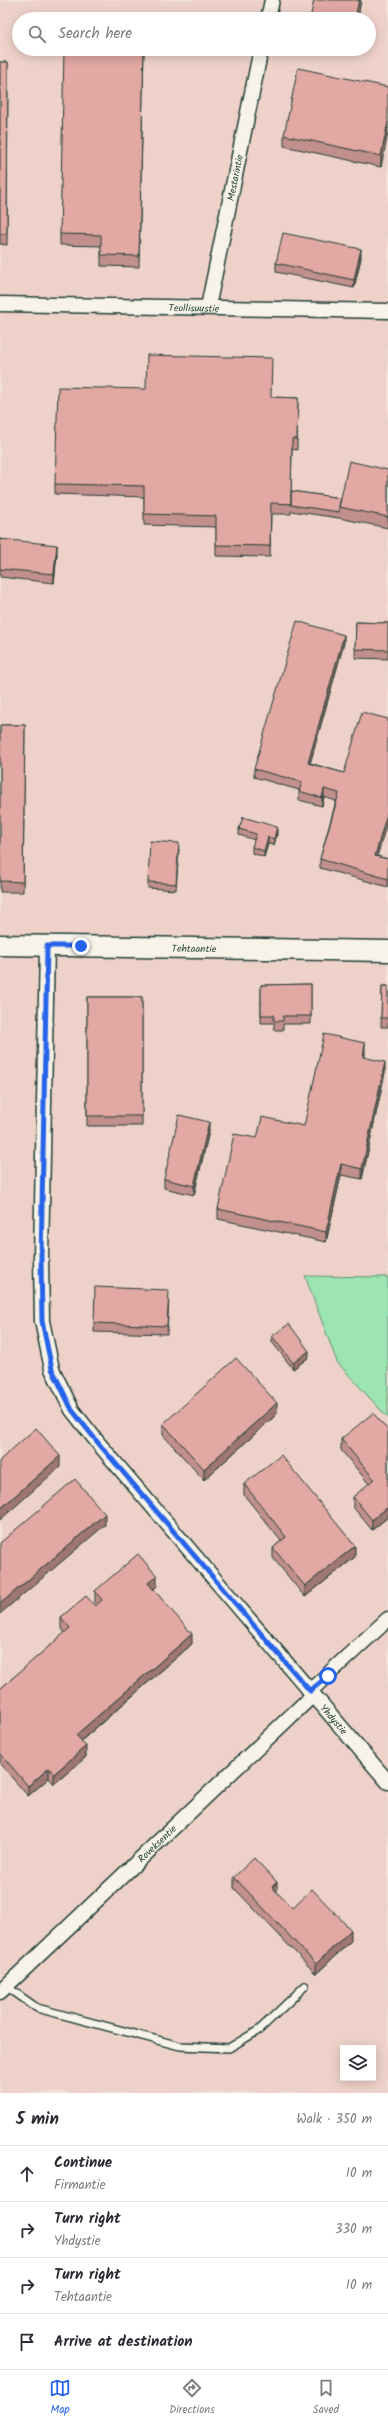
<!DOCTYPE html>
<meta charset="utf-8">
<style>
:root{--surface:#fff;--page:#f7f7f7;--text:#2b2b33;--muted:#7c7c81;--line:#e1e1e2;--accent:#2563eb}
body{margin:0;font-family:Kalam,sans-serif;background:var(--page);color:var(--text)}
.controls{position:absolute;right:12px;bottom:12px;display:grid;overflow:hidden;border-radius:0px;box-shadow:0 2px 10px #0003}
.controls button{width:36px;height:36px;display:grid;place-items:center;padding:0;border:0;border-bottom:1px solid var(--line);background:var(--surface);color:var(--text);font:20px sans-serif}
.stop{position:absolute;width:12px;height:12px;margin:-9px;border:3px solid #2563eb;border-radius:50%;background:#fff}
.stop.end{background:#2563eb;border-color:#fff;box-shadow:0 1px 4px #0008}
.list{margin:0;padding:0;list-style:none}
h2{display:flex;justify-content:space-between;align-items:center;height:52px;margin:0;padding:0 16px;font-size:17px}
h2 small{font-size:13px;font-weight:400;color:var(--muted)}
.list li{display:grid;grid-template-columns:26px 1fr auto;gap:12px;align-items:center;box-sizing:border-box;height:56px;padding:0 16px;border-top:1px solid var(--line)}
.list b{display:block;font-size:15px;white-space:nowrap}
.list p{margin:0;font-size:13px;white-space:nowrap;color:var(--muted)}
.list em{font-size:13px;font-style:normal;color:var(--muted)}
.icon{flex:none;width:22px;height:22px;fill:none;stroke:currentColor;stroke-width:2;stroke-linecap:round;stroke-linejoin:round}
.map{position:relative;flex:none;width:388px;height:2093px;overflow:hidden}
.search{position:absolute;background:var(--surface);box-shadow:0 2px 10px #0003;left:12px;right:12px;top:12px;height:44px;display:flex;align-items:center;gap:10px;box-sizing:border-box;padding:0 14px;border-radius:22px;color:var(--muted);font-size:15px}
.sheet{height:276px;background:var(--surface)}
nav{display:flex;justify-content:space-around;align-items:center;box-sizing:border-box;height:56px;border-top:1px solid var(--line);background:var(--surface);font-size:11px;color:var(--muted)}
nav a{display:grid;justify-items:center;gap:2px}
nav .on{color:var(--accent)}
.map>svg:first-child{display:block}
</style>
<div class="map">
<svg width="388" height="2093" viewBox="0 0 388 2093">
<rect width="100%" height="100%" fill="#f3e4da"/>
<filter id="ink" filterUnits="userSpaceOnUse"><feTurbulence type="fractalNoise" baseFrequency=".025" numOctaves="2"/><feDisplacementMap in="SourceGraphic" scale="8" xChannelSelector="R" yChannelSelector="G"/><feConvolveMatrix kernelMatrix="1 2 1 2 8 2 1 2 1" color-interpolation-filters="sRGB"/></filter>
<g filter="url(#ink)">
<path fill="#eed2ca" fill-rule="evenodd" d="M0,0H388V2093H0ZM19,19H369V49H19ZM343,2048H373V2078H343Z"/>
<path fill="#9ce4b2" stroke="#5e9073" d="M305,1276L388,1277V1418L337,1362Z"/>
<g fill="none" stroke-linecap="round" stroke-linejoin="round">
<g stroke="#1f3d34" stroke-width="10">
<path id="lane" d="M6,1986L37,2008L180,2046L229,2048L259,2030L305,1986"/>
</g>
<g stroke="#1f3d34" stroke-width="17">
<g id="street">
<path d="M268,19L272,0"/>
<path id="s1" d="M0,304L388,311"/>
<path id="s2" d="M208,307L261,49"/>
<path id="s3" d="M47,946L41,1258L42,1321L52,1369L72,1410L99,1444L388,1782"/>
<path d="M310,1691L388,1619"/>
<path id="s4" d="M0,1992L313,1695"/>
</g>
</g>
<g stroke="#1f3d34" stroke-width="23">
<g id="secondary">
<path id="s5" d="M0,945L388,951"/>
</g>
</g>
<use href="#lane" stroke="#f7f3e8" stroke-width="7"/>
<use href="#street" stroke="#f7f3e8" stroke-width="14"/>
<use href="#secondary" stroke="#f7f3e8" stroke-width="20"/>
</g>
<path fill="#c2908c" stroke="#1f3d34" d="M144,49L139,267L101,266V246L60,245V234Z
M0,62H8L7,245L0,244Z
M388,87L381,167L284,146V135Z
M361,258L354,288L276,272V263Z
M272,397L298,398L297,450L292,449L291,491L341,498L388,470V528L339,518L291,511V514H271L270,557L216,556V527L144,525V497L55,494V484Z
M0,539L57,553L54,583L0,577Z
M356,622L388,623V659L355,658Z
M344,643L310,763L344,773L377,856L388,859V887L320,868V859L336,801L324,797L322,806L299,800V790L254,777V769Z
M0,725H25L23,892H0Z
M239,829L277,834L274,845L268,844L264,857L252,853V847L255,840L239,835Z
M179,849L176,890L148,888V882Z
M311,984V1024H283V1030H274V1023H261V985Z
M382,986H388V1027H381Z
M87,997H142V1126H87Z
M365,1054V1057L385,1072L362,1179L341,1175L326,1242L218,1219V1209L257,1138L304,1126Z
M209,1131L194,1195L164,1188V1179Z
M169,1298L167,1334L94,1332V1323Z
M272,1336L309,1357L293,1369L272,1342Z
M277,1414L204,1480L163,1435V1424Z
M388,1430V1517L372,1530L353,1507V1497L369,1484L341,1450V1439Z
M244,1484L355,1557L305,1597L273,1558V1548L281,1541L244,1495Z
M157,1586L154,1589L192,1644L81,1741L86,1757L54,1784L49,1778L28,1796L0,1764V1689L65,1633L61,1628V1617L95,1606L97,1605L95,1602V1591Z
M234,1877L277,1893L292,1908L351,1941L316,1974L234,1888Z"/>
<path fill="#9e7672" stroke="#1f3d34" d="M359,0H361L358,19H355Z
M388,122V133L381,167V156Z
M361,249V258L354,288V280Z
M57,545V553L54,583V574Z
M344,635V643L308,771V763Z
M324,789V797L322,806V798Z
M388,810V819L375,864V856Z
M277,827V834L274,845V839Z
M268,837V844L264,857V851Z
M365,1043V1054L363,1067V1057Z
M385,1062V1072L362,1179V1169Z
M209,1122V1131L194,1195V1186Z
M341,1164V1175L326,1242V1232Z
M309,1351V1357L293,1369V1363Z
M277,1403V1414L204,1480V1469Z
M60,1456V1467L0,1520V1509Z
M388,1507V1517L372,1530V1520Z
M105,1514V1525L0,1614V1604Z
M355,1546V1557L305,1597V1586Z
M157,1576V1586L148,1594V1583Z
M192,1634V1644L76,1745V1735Z
M86,1746V1757L54,1784V1774Z
M49,1768V1778L28,1796V1786Z
M277,1882V1893L272,1887Z
M351,1930V1941L316,1974V1964Z"/>
<path fill="#e2a8a3" stroke="#1f3d34" d="M314,0H359L355,19H310Z
M64,49H144L139,256L101,255V235L60,234Z
M0,62H8L7,234H0Z
M298,68L388,87V122L381,156L284,135Z
M283,233L361,249L354,280L276,263Z
M147,355L272,358L271,397L298,398L297,439H292L291,504L271,503L270,546L216,545V516L144,514V486L55,484L58,387L146,389Z
M349,461L388,470V517L339,507Z
M291,491L341,498L339,507V512L291,505Z
M0,539L57,545L54,574L0,569Z
M297,621L344,635L308,763L344,773L362,712L388,719V810L375,856L388,859V879L320,859L339,793L324,789L322,798L299,791L302,782L254,769Z
M356,622L388,623V650L355,649Z
M0,725H25L23,882L0,881Z
M243,817L277,827L274,839L268,837L264,851L252,847L256,834L239,829Z
M150,841L179,843L176,884L148,882Z
M311,984V1016H283V1021H274V1015H261V985Z
M382,986H388V1018H381Z
M87,997H142V1116H87Z
M324,1034L365,1043L363,1057L385,1062L362,1169L341,1164L326,1232L218,1209L234,1134L257,1138L262,1117L304,1126Z
M179,1115L209,1122L194,1186L164,1179Z
M95,1287L169,1290L167,1326L94,1323Z
M289,1324L309,1351L293,1363L272,1336Z
M236,1358L277,1403L204,1469L163,1424Z
M373,1413L388,1430V1507L372,1520L353,1497L374,1479L341,1439Z
M36,1428L60,1456L0,1509V1460Z
M281,1455L355,1546L305,1586L273,1548L286,1537L244,1484Z
M75,1479L105,1514L0,1604V1543Z
M138,1554L157,1576L148,1583L192,1634L76,1735L86,1746L54,1774L49,1768L28,1786L0,1753V1689L70,1628L61,1617L86,1596L95,1606L102,1600L95,1591Z
M254,1858L277,1882L272,1887L292,1908L312,1889L351,1930L316,1964L234,1877Z"/>
</g>
<g fill="none" stroke-linecap="round" stroke-linejoin="round" filter="url(#ink)">
<path stroke="#2563eb" stroke-width="5" d="M81,946H47L41,1258L42,1321L52,1369L72,1410L99,1444L310,1691L328,1676"/>
</g>
<g text-anchor="middle" stroke-width="3" stroke-linejoin="round" paint-order="stroke">
<g font-size="10" fill="#1f3d34" stroke="#f7f3e8">
<text dy="4" stroke="none"><textPath href="#s2" startOffset="132">Mestarintie</textPath></text>
<text dy="4" stroke="none"><textPath href="#s1" startOffset="194">Teollisuustie</textPath></text>
<text dy="4" stroke="none"><textPath href="#s5" startOffset="194">Tehtaantie</textPath></text>
<text dy="4" stroke="none"><textPath href="#s3" startOffset="875">Yhdystie</textPath></text>
<text dy="4" stroke="none"><textPath href="#s4" startOffset="216">Roveksentie</textPath></text>
</g>
</g>
</svg>
<div class="controls">
<button><svg class="icon" aria-label="layers" viewBox="0 0 24 24"><path d="M12 4l9 5-9 5-9-5zM3 14l9 5 9-5"/></svg></button>
</div>
<div class="stop" style="left:328px;top:1676px"></div>
<div class="stop end" style="left:81px;top:946px"></div>
<div class="search"><svg class="icon" aria-label="search" viewBox="0 0 24 24"><circle cx="10" cy="10" r="6"/><path d="M15 15l6 6"/></svg>Search here</div>
</div>
<section class="sheet">
<h2>5 min<small>Walk · 350 m</small></h2>
<ul class="list">
<li><svg class="icon" aria-label="ahead" viewBox="0 0 24 24"><path d="M12 20V5M6 11l6-6 6 6"/></svg><div><b>Continue</b><p>Firmantie</p></div><em>10 m</em></li>
<li><svg class="icon" aria-label="right" viewBox="0 0 24 24"><path d="M7 20v-9h11M14 6l5 5-5 5"/></svg><div><b>Turn right</b><p>Yhdystie</p></div><em>330 m</em></li>
<li><svg class="icon" aria-label="right" viewBox="0 0 24 24"><path d="M7 20v-9h11M14 6l5 5-5 5"/></svg><div><b>Turn right</b><p>Tehtaantie</p></div><em>10 m</em></li>
<li><svg class="icon" aria-label="arrive" viewBox="0 0 24 24"><path d="M6 21V4h12l-3 4 3 4H6"/></svg><div><b>Arrive at destination</b></div></li>
</ul>
</section>
<nav>
<a class="on"><svg class="icon" aria-label="map" viewBox="0 0 24 24"><path d="M3 6l6-2 6 2 6-2v14l-6 2-6-2-6 2zM9 4v14M15 6v14"/></svg>Map</a>
<a><svg class="icon" aria-label="directions" viewBox="0 0 24 24"><path d="M12 3l9 9-9 9-9-9zM9 14v-3h6M13 9l2 2-2 2"/></svg>Directions</a>
<a><svg class="icon" aria-label="saved" viewBox="0 0 24 24"><path d="M7 4h10v16l-5-4-5 4z"/></svg>Saved</a>
</nav>
